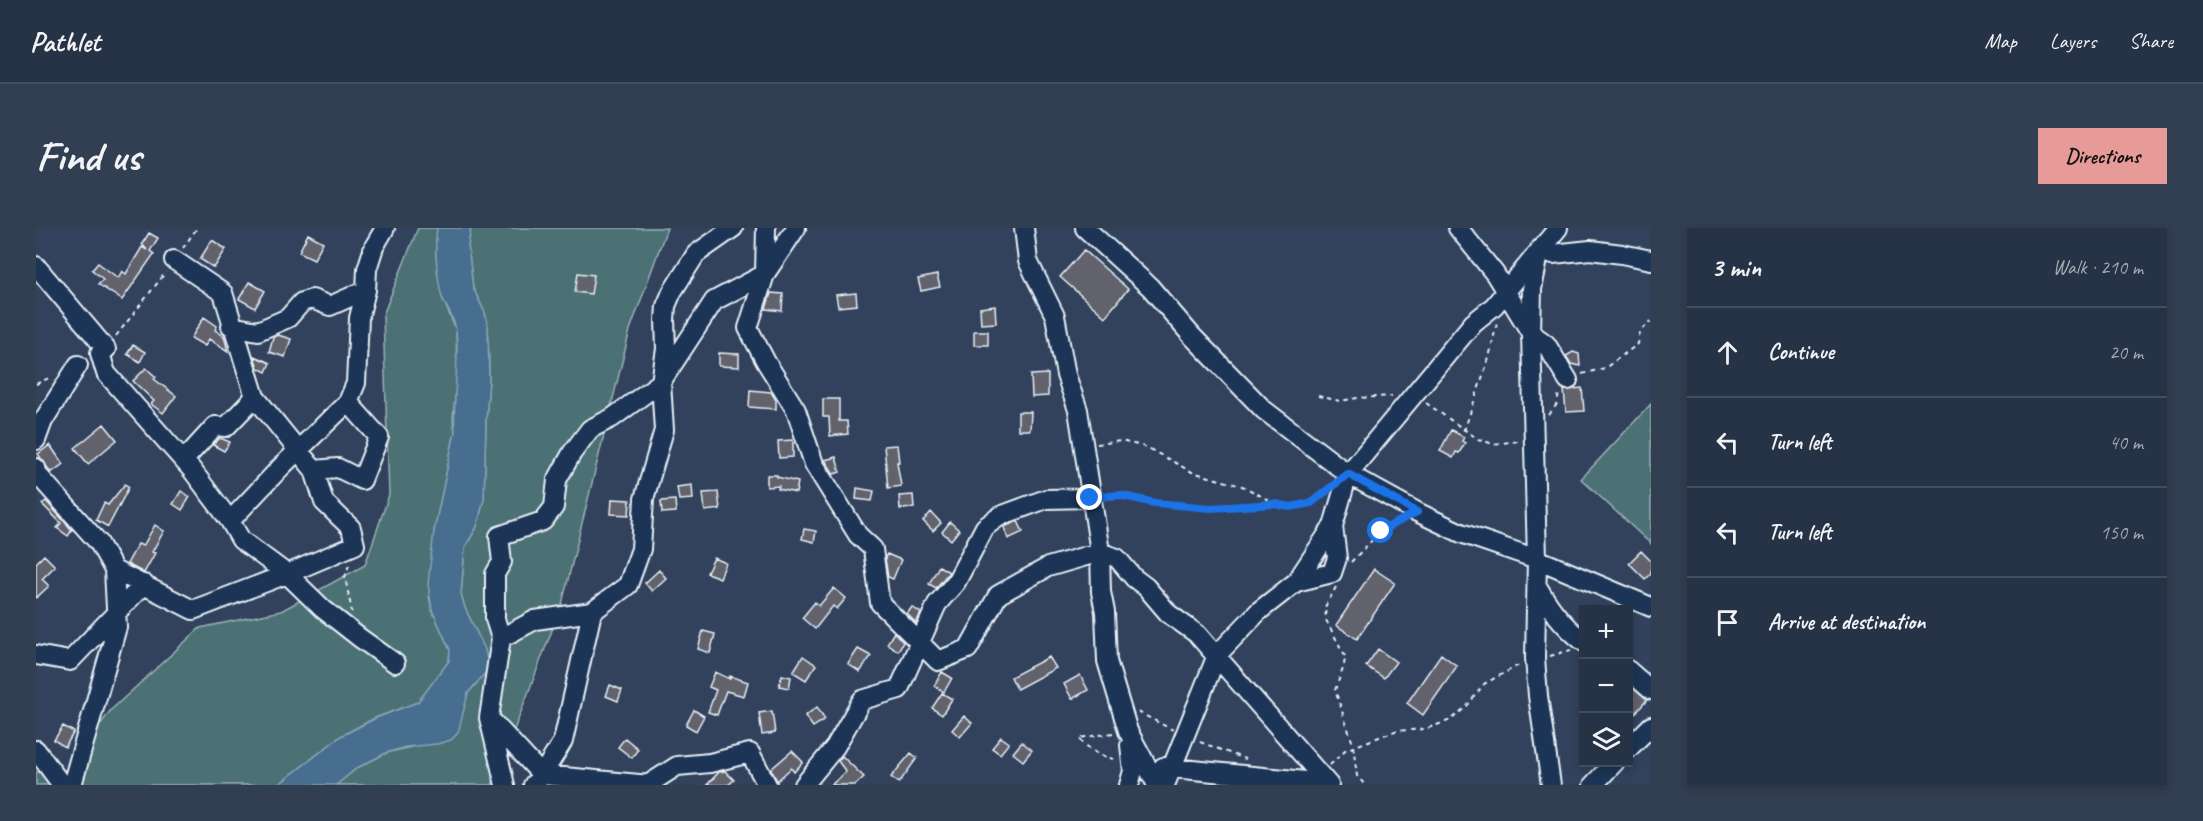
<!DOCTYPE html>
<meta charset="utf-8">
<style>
:root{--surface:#263246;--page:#323e51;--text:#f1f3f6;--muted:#a4aab3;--line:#424d5f;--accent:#e69b98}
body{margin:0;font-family:Caveat,sans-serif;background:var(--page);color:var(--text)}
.controls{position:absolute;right:18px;bottom:18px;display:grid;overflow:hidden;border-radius:0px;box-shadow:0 3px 9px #0003}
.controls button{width:54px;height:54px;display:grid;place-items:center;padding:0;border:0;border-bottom:2px solid var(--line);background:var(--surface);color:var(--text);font:30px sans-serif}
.stop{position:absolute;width:18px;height:18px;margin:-14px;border:4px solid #1a73e8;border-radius:50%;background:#fff}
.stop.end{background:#1a73e8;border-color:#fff;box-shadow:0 2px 6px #0008}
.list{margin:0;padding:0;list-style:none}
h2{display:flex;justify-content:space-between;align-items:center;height:78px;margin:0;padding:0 24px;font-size:26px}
h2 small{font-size:20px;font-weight:400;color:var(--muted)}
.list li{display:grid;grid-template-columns:39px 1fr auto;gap:18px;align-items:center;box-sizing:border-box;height:90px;padding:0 24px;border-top:2px solid var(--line)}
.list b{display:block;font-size:22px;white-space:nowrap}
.list em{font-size:20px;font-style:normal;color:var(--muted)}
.icon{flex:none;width:33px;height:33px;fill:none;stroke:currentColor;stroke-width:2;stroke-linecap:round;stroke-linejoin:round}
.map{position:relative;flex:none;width:1615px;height:557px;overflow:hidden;border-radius:0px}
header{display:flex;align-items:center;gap:36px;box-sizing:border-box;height:84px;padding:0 30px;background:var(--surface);border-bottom:2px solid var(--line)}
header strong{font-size:28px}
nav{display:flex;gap:33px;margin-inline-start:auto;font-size:21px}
.intro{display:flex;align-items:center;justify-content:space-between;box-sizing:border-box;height:144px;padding:0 36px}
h1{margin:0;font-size:42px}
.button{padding:15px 27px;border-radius:0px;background:var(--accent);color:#111;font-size:21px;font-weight:700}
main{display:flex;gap:36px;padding:0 36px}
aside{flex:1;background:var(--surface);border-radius:0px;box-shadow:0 3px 9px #0003}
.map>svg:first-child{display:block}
</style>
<header>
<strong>Pathlet</strong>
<nav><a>Map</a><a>Layers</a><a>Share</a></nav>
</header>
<div class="intro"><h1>Find us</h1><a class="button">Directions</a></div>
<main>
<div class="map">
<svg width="1615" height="557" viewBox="0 0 1615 557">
<rect width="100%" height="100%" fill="#32425d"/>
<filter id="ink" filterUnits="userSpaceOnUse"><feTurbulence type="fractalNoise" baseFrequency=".0167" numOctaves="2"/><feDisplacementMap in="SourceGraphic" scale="12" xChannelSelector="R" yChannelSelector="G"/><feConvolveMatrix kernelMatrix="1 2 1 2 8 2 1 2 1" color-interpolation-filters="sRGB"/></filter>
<g filter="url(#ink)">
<path fill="#4b7174" stroke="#9ab1b6" stroke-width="1.5" d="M382,0H401L400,26L406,69L420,102L421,148L417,191L419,204L398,303L393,368L396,382L414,422L413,433L382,474L339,490L305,508L242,557H0V544H29L75,482L164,400L245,383L329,337L353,267L347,87Z
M435,0H631L594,102L526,376L459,552L456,557H300L321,540L350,525L379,518L424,494L432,465L441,455L449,422L429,380L425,366L429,319L441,299L448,271L450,193L453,151L452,99L449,85L437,60L432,18Z
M1615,176V316L1545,251Z"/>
<path fill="#466e8e" stroke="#87a2b8" stroke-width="1.5" d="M401,0H435L432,18L437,60L449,85L452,99L453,151L450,193L448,271L441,299L429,319L425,366L429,380L449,422L452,435L451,443L432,465L423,501L420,507L415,512L401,516L370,519L350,525L321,540L300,557H242L305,508L340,490L382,474L413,433L414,422L396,382L392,356L398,303L419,204C416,170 424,136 420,103C419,90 410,80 406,69C401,51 398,18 401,0Z"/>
<path fill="#62626c" stroke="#e8f1f8" stroke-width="1.5" d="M113,5L122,10L114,23L118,26L86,72L62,56L67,51L56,42L62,35L82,50L86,43L90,46L106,19L111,22L106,16Z
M272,6L287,14L278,31L263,24Z
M176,12L190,21L178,40L164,31Z
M1048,22L1092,61L1069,89L1024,49Z
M542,45L558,47L555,66L539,64Z
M901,47L904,59L885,63L882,51Z
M213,54L229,63L219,80L203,71Z
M735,65L747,66L746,83L730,81Z
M820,65L821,77L802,79L800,67Z
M959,78L960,95L945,96L944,80Z
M168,89L181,98L179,102L188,108L192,123L173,111L169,118L155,110Z
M938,103H952V117H938Z
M242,107L255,111L249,129L233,124L237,109Z
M97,117L109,124L104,134L91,126Z
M1537,124L1543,126L1544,138L1535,136L1530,128Z
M683,125L703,126V139L683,138Z
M218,128L234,135L230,144L222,140Z
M110,140L120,149L118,151L140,168L127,185L115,176L118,173L97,153Z
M1012,146V168L996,169L995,147Z
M1546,160L1548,183L1530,184L1528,162Z
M714,162L735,164L740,172V181L713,179Z
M787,171H803V193H811L812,206L794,208L793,189H787Z
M982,184H995L994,202H982Z
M68,196L81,212L52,236L39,220Z
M1415,202L1428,209L1426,213L1429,215L1423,225L1420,224L1417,230L1404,223Z
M184,210L194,214L188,223L177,217Z
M757,212V229L743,230L742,213Z
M14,217L27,236L15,245L2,226Z
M861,217L863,234H861L865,258L852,260L848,218Z
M800,229L804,244L798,246L789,232Z
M731,247H741V249L762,254L760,265L742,261L743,258L731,259Z
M89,256L93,259L72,299L60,292L68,275L72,277Z
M656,257L657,271L643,272L641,259Z
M821,260L838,263L836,273L820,271Z
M145,263L154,269L146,282L137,276Z
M682,264L684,281L669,283L667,265Z
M877,267L878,280L864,281L863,268Z
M576,271L594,272L593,287L575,286Z
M639,272L640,284L626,285L625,273Z
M10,273L36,302L32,308L21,300L25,295L6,276Z
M895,284L905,295L897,303L887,293Z
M982,293L987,304L972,311L968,299Z
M914,294L923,302L915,312L906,304Z
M119,297L128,303L116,324L119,325L108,345L91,336L102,316L107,318Z
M768,301L780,303L778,314L766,311Z
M1605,323L1615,333V345L1609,351L1593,335Z
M851,326L865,332L857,351L852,349L849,330Z
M8,327L19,338L6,351L13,358L0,370V335Z
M678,330L690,335L684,350L671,345Z
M903,338L913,344L900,360L893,356Z
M1338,341L1359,355L1321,411L1300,397Z
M623,342L630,350L616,363L609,355Z
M798,360L810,370L801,381L797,378L779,401L766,390L779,374L783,378Z
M876,379L885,385L880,395L871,386Z
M667,403L679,406L674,425L662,421Z
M858,404L867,414L862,423L851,416Z
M822,421L835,428L824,444L812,436Z
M1342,421L1360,434L1348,450L1330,438Z
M1405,426L1421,438L1387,487L1371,475Z
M767,428L780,437L770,452L757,444Z
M1013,429L1020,440L981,461L975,449Z
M679,444L694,451V448L712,454L708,468L690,463L681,487L672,484L680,462L673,459Z
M906,444L916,450L908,464L898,458Z
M746,447L755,449L753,460L743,458Z
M1044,447L1052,462L1036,471L1028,456Z
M574,457L586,462L582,473L570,468Z
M1593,457L1611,472L1593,492Z
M906,465L916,471L906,487L896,480Z
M781,479L789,491L777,499L769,488Z
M658,482L668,488L660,503L650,497Z
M736,483L739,505L726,507L723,485Z
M928,488L936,495L924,509L916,502Z
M27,498L38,504L29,519L18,512Z
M965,509L973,515L964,526L956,520Z
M589,510L602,521L596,530L582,519Z
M986,514L996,522L987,533L977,525Z
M756,523L767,534L758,544L755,540L741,553L735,541Z
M875,525L881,530L863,555L855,549Z
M806,528L828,549L819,557H795L810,544L802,533Z
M689,543L698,552L692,557H671L683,544Z"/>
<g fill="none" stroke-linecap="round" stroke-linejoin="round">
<g stroke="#e8f1f8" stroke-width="22">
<path id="minor" d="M730,0L729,46L712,100L730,134L760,182L778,236L822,307L837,321L844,375L902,433L932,421L962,367L1012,339L1064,324L1081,330L1098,350L1110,359L1133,386L1161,406L1293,557
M988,0L992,33L1019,88L1030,147L1042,182L1064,324L1065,364L1069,384L1071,433L1092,503L1121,557
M1049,0L1114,59L1156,108L1228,182L1312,246L1381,284L1425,305L1501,331L1615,379
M1422,0L1459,46L1495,105L1510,116L1532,152
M0,38L70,121
M195,98L222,103L252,90L266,74L276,71L294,78L330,62
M64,125L70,145L156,242L194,293L205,312L251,346L287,381L324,410L359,435
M0,212L7,193L42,137
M148,232L179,198L190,199L219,169
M0,240L2,247L63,315L78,342L81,399L36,557
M278,242L302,240L326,252L343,209L312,174
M194,293L246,238L312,174L320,155L323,90L330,62L331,41L338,19L349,0
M78,342L157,382L251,346L319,317L315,300L288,274L278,242L219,169L187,65L138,32
M1260,354L1296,345L1301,330L1297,298
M1501,358C1514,380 1527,398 1548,414
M465,410L459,391V346L466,334L463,308L507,293L518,279L521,252L536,225L554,201L576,190L625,154L678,73L729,46L760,0
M0,427L34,433L108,356
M1592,442L1615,462
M454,491L506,547L614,557
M1592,521L1615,498
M0,522L26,557
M1127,539L1289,555
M613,556L641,538L674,535L714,525L731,557
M469,557L453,490L465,410L499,392L556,384
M497,557L506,547L527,513L556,384L592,357L605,321L608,271L628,202L625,154L630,121L629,92L630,78L636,64L660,26L697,0
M768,557L799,519L826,472L863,461L901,376L920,354L949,299L964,288L1010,271L1055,270
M1093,557L1097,543L1094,517
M1129,557L1181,427L1223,383L1260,354L1297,298L1312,246L1437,95L1458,78L1522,0
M1515,557L1502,468L1499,430L1501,331L1495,105L1496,61L1504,21L1517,26L1554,22L1586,26L1615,32
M1557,557L1579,534"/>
</g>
<path stroke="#e8f1f8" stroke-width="2" stroke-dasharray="4.5 4.5" stroke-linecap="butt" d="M147,20L161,0
M80,108L130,44
M1546,146L1569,140L1602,116L1604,104L1615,93
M0,156L15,149
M1282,168L1304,173L1321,170L1356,168
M1390,175L1442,211L1457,216L1483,213
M1513,187L1521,176L1523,165
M1428,203L1453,130L1461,94
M1061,216L1085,213L1110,219L1156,244L1209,259L1239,276L1254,279L1276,275L1291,262
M1070,269L1083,267L1119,275L1175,280L1239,276
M1315,334L1345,303L1365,292
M313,337L309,349L316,384
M1300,359L1289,379L1290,392L1309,428L1308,438L1299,462L1317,516L1321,548L1329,557
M1514,428L1535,422
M1102,484L1137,502
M1077,505L1043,510C1055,524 1064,528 1082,532
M1164,514L1209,531
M1294,537L1309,522L1359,503L1389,501L1415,492L1431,478L1448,456L1483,437"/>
<use href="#minor" stroke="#1d3557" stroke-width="18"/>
</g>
</g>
<g fill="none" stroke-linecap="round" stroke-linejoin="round" filter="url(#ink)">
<path stroke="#1a73e8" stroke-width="8" d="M1054,270L1083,267L1119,275L1175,280L1239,276L1254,279L1275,275L1312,246L1381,284L1345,303"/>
</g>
</svg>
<div class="controls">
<button>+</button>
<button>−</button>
<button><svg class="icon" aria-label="layers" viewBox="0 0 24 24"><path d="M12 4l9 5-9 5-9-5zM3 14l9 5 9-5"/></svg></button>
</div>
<div class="stop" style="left:1345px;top:303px"></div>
<div class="stop end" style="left:1054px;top:270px"></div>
</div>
<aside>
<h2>3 min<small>Walk · 210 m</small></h2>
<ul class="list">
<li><svg class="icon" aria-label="ahead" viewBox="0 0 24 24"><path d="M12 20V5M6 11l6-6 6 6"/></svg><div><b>Continue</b></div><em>20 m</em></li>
<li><svg class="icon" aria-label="left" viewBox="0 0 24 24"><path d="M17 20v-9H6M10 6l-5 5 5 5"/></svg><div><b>Turn left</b></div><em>40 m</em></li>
<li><svg class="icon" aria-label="left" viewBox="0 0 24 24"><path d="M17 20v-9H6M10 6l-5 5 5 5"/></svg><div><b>Turn left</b></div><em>150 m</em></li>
<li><svg class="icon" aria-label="arrive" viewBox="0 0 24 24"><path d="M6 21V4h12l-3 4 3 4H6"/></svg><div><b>Arrive at destination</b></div></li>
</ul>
</aside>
</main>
